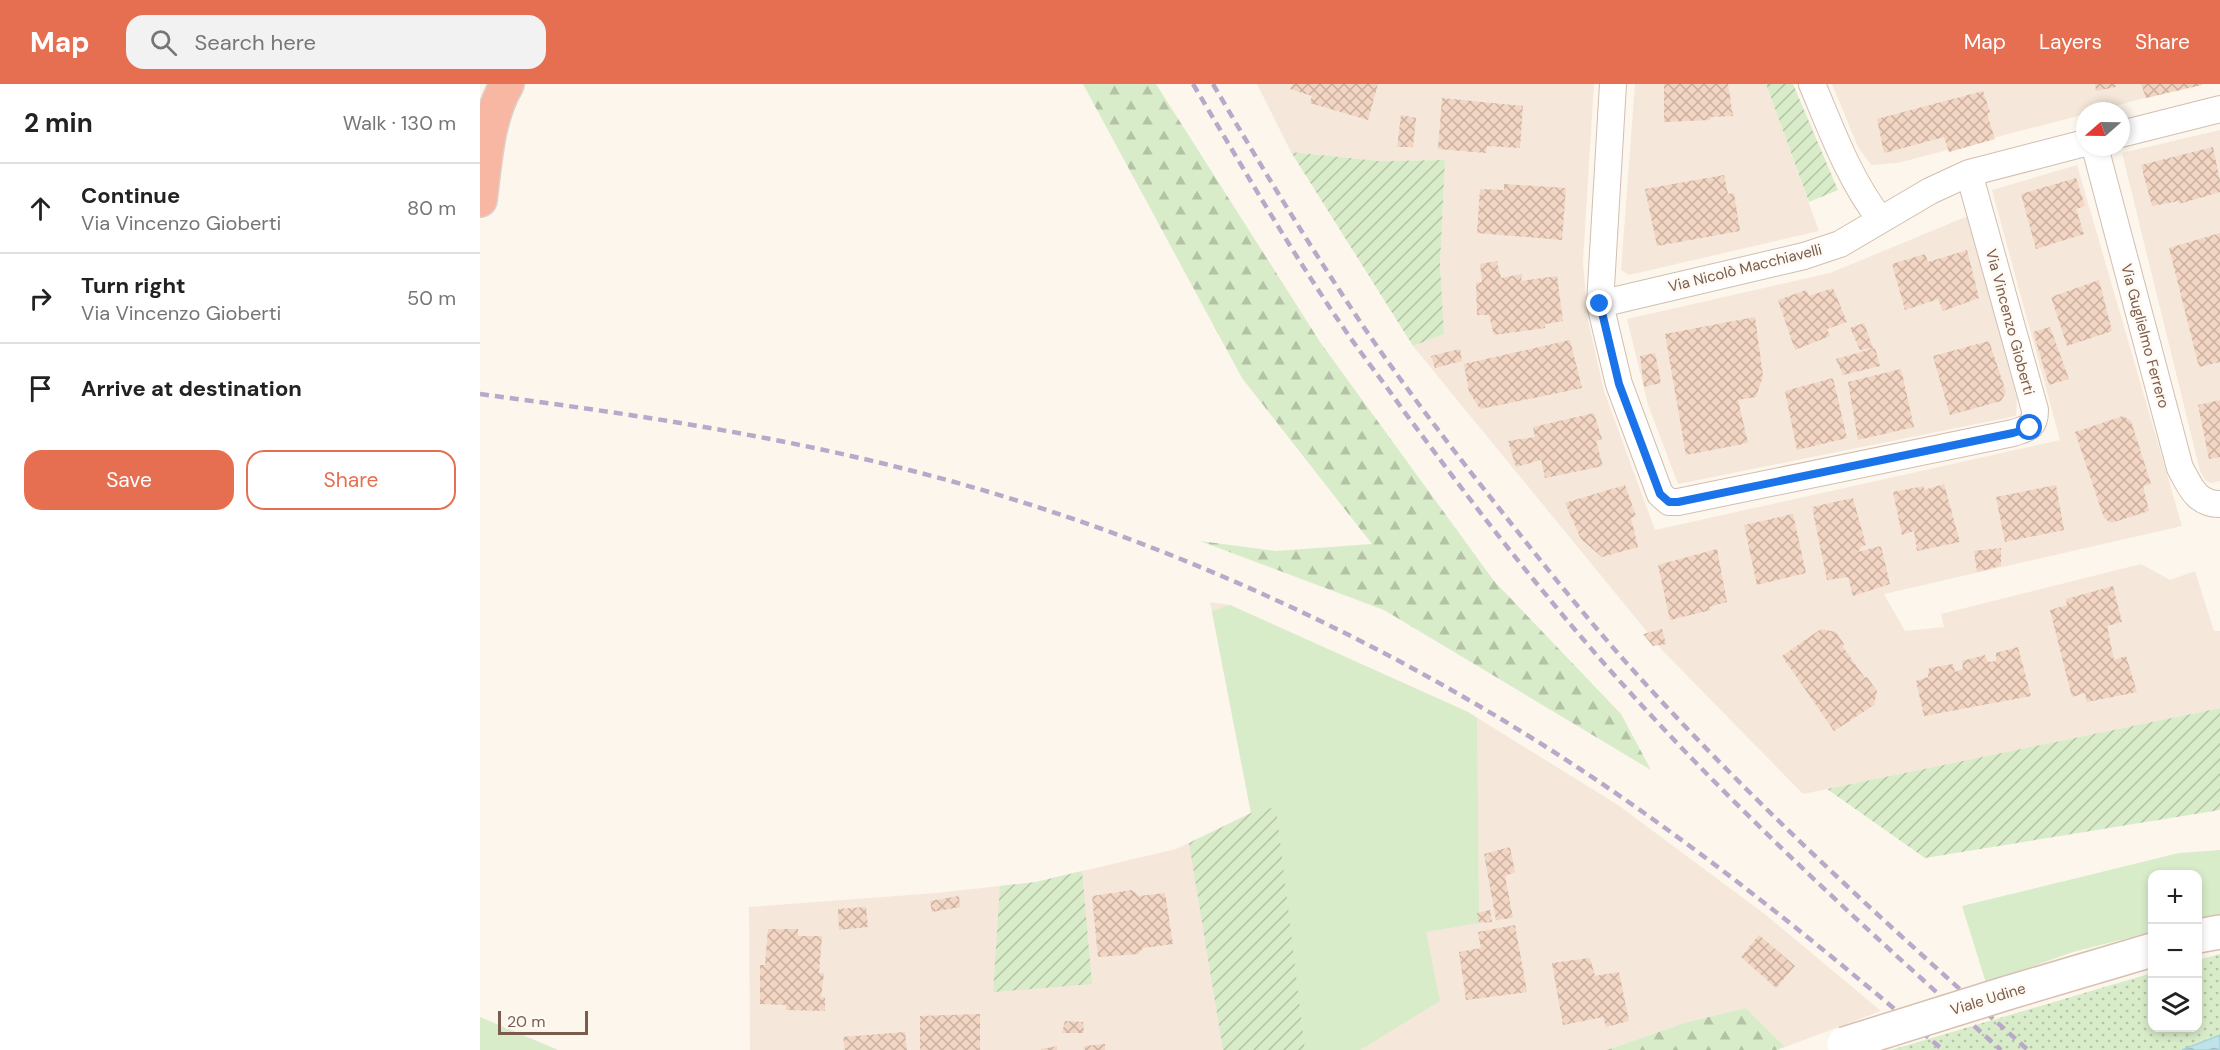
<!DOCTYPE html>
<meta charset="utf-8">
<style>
:root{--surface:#fff;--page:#f2f2f2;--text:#222;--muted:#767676;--line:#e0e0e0;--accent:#e76f51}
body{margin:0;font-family:"DM Sans",sans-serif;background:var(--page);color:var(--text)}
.controls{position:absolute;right:18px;bottom:18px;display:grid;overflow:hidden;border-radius:12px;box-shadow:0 3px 9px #0003}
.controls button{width:54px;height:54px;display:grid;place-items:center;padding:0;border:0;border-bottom:2px solid var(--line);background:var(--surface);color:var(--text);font:30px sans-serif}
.compass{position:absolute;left:1596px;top:18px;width:54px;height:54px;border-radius:50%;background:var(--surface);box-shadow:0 3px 9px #0003;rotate:250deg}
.scale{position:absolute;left:18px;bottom:15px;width:90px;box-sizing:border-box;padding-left:6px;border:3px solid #7a5c4d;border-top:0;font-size:16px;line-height:21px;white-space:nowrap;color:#7a5c4d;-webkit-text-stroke:4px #fffaf3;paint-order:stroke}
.stop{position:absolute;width:18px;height:18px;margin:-14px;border:4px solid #1a73e8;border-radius:50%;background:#fff}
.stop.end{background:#1a73e8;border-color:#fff;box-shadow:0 2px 6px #0008}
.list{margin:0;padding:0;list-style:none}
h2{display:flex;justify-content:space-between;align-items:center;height:78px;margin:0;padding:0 24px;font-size:26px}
h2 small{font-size:20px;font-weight:400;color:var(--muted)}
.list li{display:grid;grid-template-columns:39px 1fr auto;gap:18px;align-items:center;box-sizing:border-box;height:90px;padding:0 24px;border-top:2px solid var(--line)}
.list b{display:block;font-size:22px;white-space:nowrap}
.list p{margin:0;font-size:20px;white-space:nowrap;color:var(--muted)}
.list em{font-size:20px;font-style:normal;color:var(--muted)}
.actions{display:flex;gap:12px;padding:18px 24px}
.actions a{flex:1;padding:14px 0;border:2px solid var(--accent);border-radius:18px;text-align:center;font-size:21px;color:var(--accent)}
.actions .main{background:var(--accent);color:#fff}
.icon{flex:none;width:33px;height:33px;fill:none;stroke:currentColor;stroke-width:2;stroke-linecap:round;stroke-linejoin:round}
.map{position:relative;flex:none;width:1740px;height:966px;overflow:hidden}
header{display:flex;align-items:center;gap:36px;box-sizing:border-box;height:84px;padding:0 30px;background:var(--accent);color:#fff}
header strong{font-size:28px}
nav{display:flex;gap:33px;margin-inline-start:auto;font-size:21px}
.search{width:420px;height:54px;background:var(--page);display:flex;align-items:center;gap:15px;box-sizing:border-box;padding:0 21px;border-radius:18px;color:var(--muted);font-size:22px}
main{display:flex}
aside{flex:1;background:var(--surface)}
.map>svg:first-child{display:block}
</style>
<header>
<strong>Map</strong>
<div class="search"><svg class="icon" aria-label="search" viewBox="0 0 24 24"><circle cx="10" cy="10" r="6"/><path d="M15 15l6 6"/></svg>Search here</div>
<nav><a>Map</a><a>Layers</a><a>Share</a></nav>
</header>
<main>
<aside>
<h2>2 min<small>Walk · 130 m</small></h2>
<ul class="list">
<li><svg class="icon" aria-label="ahead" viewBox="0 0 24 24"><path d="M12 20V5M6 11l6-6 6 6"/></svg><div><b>Continue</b><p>Via Vincenzo Gioberti</p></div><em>80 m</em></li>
<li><svg class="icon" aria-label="right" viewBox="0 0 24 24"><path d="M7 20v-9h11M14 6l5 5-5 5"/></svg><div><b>Turn right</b><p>Via Vincenzo Gioberti</p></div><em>50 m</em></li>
<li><svg class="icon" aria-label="arrive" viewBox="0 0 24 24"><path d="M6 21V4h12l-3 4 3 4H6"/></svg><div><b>Arrive at destination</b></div></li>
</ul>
<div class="actions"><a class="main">Save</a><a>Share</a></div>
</aside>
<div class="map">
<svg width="1740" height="966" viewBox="0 0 1740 966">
<defs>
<pattern id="forest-firs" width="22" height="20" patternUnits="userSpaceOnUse" patternTransform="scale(1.5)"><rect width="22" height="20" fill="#d8ecc9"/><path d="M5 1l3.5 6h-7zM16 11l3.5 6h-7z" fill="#b4c2a5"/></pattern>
<pattern id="park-dots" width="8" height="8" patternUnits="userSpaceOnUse" patternTransform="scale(1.5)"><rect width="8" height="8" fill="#d8ecc9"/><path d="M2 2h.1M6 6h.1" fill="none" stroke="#b4c2a5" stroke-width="1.8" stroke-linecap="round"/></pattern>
<pattern id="garden-furrows" width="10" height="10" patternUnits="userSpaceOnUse" patternTransform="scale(1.5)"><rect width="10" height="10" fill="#d8ecc9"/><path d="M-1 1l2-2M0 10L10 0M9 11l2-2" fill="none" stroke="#b4c2a5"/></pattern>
<pattern id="water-waves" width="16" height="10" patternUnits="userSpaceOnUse" patternTransform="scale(1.5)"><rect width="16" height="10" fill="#bfe3e8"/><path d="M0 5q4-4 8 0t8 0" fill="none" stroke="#a0bbbe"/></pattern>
<pattern id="building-cross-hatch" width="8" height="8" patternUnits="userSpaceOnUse" patternTransform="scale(1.5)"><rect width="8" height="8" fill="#f3d5c3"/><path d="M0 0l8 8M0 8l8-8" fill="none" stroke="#cab0a1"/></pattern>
</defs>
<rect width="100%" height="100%" fill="#fdf6ec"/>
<path fill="#f5e8da" d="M777,0H1114L1103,178L1108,236L1124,307L1175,446L1580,356L1512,106L1597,81L1702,442L1404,510L1425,547L1464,543L1461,530L1661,480L1690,496L1715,487L1734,547H1740V624L1323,710L1182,566L933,262L964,250L960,181L965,76L899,77L811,68Z
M1155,0H1286L1339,147L1149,191L1141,186Z
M1352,0H1718L1616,27H1605V30L1418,79L1391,81L1378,63Z
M1740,46V397L1731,399L1725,396L1720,387L1642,69Z
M1488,132L1537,315L1536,332L1198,400L1168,321L1147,235L1350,189Z
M730,518L750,521L988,628L1138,721L1286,831L1401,927L1305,963L1266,924L1207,938L1127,966H270L269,823L456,809L556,798L696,765L771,729Z"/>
<path fill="#d8ecc9" d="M750,521L988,628L997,634L999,839L946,848L960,917L880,966H825L796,724L771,729L732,527Z
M1740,766V830L1718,836V790H1672V848L1593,868L1506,899L1482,822L1699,769Z
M0,933L78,966H0Z"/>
<path fill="url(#forest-firs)" d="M603,0H676L840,258L1014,497L1141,630L1171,686L904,526L720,457L796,467L892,460L762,294Z
M1266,924L1305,963L1296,966H1127L1207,938Z"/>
<path fill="url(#park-dots)" d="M1740,870V966H1411L1672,889V944H1718V876Z"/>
<path fill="url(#garden-furrows)" d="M1286,0H1313L1358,106L1329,118Z
M811,68L899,77L965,76L960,181L964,250L933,262Z
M1740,624V726L1445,774L1347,705Z
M796,723L825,966H743L709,759L771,729Z
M602,787L612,900L513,908L520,802L556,798Z"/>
<path fill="url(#water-waves)" stroke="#a5d3da" stroke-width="1.5" d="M1740,951V966H1702Z"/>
<path fill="url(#building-cross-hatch)" d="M813,0H898L888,36L830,19L832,12L810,5Z
M1184,0H1248L1253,32L1231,33L1230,36L1184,38Z
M1615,0H1635L1636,3L1616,7Z
M1661,0H1722V1L1666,14Z
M1503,7L1510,28L1507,30L1515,55L1469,68L1464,53L1404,69L1397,35Z
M962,14L1043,22L1040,64L1007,62L1006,69L958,65Z
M921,31L936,34L933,63H917Z
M1733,63L1740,97V108L1699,120V117L1672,122L1661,81Z
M1244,91L1248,110L1254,109L1260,147L1177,162L1165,105Z
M1596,94L1605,122L1596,125L1604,150L1556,165L1541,110Z
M1024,100L1086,104L1082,156L997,149L1000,105L1024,106Z
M1740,149V278L1719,283L1689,164Z
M1487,166L1499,214L1463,227L1458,215L1425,226L1412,180L1445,170L1448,178Z
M1017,177L1021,194L1042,190L1041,197L1077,192L1083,237L1065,240V244L1014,251L1009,231H997L996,199L1002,198L1000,180Z
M1619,196L1632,247L1587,262L1571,213Z
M1353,204L1367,238L1347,245L1350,252L1315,266L1298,216L1326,206L1329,212Z
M1275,233L1283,292L1276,313L1258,316L1268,359L1206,371L1185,250Z
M1384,239L1393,264L1380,266L1370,244Z
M1570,243L1589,295L1569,301L1553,248Z
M1090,256L1102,304L1000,325L989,308L984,280Z
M1509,257L1526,308L1521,317L1470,331L1453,272Z
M1395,264L1400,282L1363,291L1356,275Z
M980,265L982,277L955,284L951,272Z
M1175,269L1181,299L1164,303L1160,272Z
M1421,285L1434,343L1378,356L1368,298Z
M1353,294L1367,354L1317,366L1305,307Z
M1740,316V373L1729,375L1718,321Z
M1114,329L1122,355L1116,357L1123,382L1065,394L1061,376L1036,383L1028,357L1055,353L1053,343Z
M1643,332L1651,337L1671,400L1663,402L1669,427L1631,439L1624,434L1595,348Z
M1464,400L1480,458L1437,467L1434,447L1422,451L1413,408L1444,402V406Z
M1145,401L1156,432L1151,434L1158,463L1122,473L1101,455L1085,419Z
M1576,401L1584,446L1525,458L1516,413Z
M1373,414L1386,461L1381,463L1378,468L1401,462L1410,500L1373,512L1368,493L1347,496L1332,423Z
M1313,430L1326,489L1277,501L1264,441Z
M1521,464V482L1497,488L1494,467Z
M1237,465L1247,518L1229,523L1231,526L1190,536L1178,481Z
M1633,502L1642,538L1627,542L1634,576L1646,572L1657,608L1607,618L1605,609L1592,613L1570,526L1587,521L1586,515Z
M1182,545L1186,560L1173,562L1163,550Z
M1341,545L1356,548L1364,560L1363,563L1385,594L1387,593L1397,607L1394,621L1354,647L1302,572Z
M1538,563L1551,612L1444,632L1436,597L1448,593L1449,584L1473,580L1475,588L1483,585L1482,577L1505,571L1508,578L1516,577V569Z
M1030,763L1035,788L1025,792L1033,834L1016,836L1004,770Z
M652,806L659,812L685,809L693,860L663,864L658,870L618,873L612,812Z
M479,812L480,823L452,828L450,817Z
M386,823L388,843L359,846L358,825Z
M1010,826L1012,838L999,839L997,829Z
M1035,841L1047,908L986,916L979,868L1001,864L998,848Z
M288,845H318V852H342L339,889H344L341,913H345V927L306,926V921L280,920V881H285Z
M1279,851L1315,882L1296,904L1261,873Z
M1110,874L1115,892L1139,888L1149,937L1126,943L1123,933L1083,941L1072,879Z
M500,930V966H440V932Z
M585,937L603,938L604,949H582Z
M425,948L427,966H365L363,953Z
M625,960V966H605L604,962Z
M577,962V966H561V965Z"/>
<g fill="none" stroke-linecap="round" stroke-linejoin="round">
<g stroke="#d1beb0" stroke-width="28">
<path id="street" d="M1133,0L1120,220L1139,300L1180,410L1189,418H1198L1533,349C1548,344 1555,344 1555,326L1489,89
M1332,0C1352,47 1369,95 1400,135
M1641,50L1740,25
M1615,63L1700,384C1710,402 1716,420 1740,420
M1120,220L1324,172L1360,160L1450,107L1489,89L1605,59"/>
</g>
<g stroke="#d6c0b0" stroke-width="36">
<path id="secondary" d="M1718,852L1740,848
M1527,909L1672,866"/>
</g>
<g stroke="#dad1cd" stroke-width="36">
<path id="highway" d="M0,116C5,78 7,34 27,0"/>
</g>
<use href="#street" stroke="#fff" stroke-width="26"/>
<use href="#secondary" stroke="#fff" stroke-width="33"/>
<use href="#highway" stroke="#f7b7a3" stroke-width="33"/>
<path stroke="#b9a8c9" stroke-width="4.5" stroke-dasharray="9 6" stroke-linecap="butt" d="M713,0C763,84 812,169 867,249C885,275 905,300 923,326C970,389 1017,452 1067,512C1203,679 1361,823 1521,966
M733,0C780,81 829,161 881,239C925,304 973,366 1022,428C1064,481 1107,535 1152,585C1275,722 1411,844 1548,966
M0,310C152,330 303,352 452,392C679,452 904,555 1100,685C1227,769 1347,867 1463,966"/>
<g stroke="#d6c0b0" stroke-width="36" stroke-linecap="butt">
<path id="secondary-bridge" d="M1364,960L1527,909"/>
</g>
<use href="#secondary-bridge" stroke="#fff" stroke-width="33"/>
</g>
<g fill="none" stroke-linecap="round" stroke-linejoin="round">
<path stroke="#1a73e8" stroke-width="8" d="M1120,220L1139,300L1180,410L1189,418H1198L1533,349L1550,344"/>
</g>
<g text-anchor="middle" stroke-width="5" stroke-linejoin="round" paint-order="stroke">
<g font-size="15" fill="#7a5c4d" stroke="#fffaf3">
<text transform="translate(1265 184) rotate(-14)" y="5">Via Nicolò Macchiavelli</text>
<text transform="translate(1530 238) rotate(75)" y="5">Via Vincenzo Gioberti</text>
<text transform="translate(1665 252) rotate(75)" y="5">Via Guglielmo Ferrero</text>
<text transform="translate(1508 915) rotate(-17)" y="5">Viale Udine</text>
</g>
</g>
</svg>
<div class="controls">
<button>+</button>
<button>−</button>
<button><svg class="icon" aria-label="layers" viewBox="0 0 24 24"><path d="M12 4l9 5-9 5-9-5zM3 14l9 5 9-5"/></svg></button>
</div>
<svg class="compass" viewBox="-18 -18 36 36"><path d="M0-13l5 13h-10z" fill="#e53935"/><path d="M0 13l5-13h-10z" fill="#767676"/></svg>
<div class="scale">20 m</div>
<div class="stop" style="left:1550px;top:344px"></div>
<div class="stop end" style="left:1120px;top:220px"></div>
</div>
</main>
